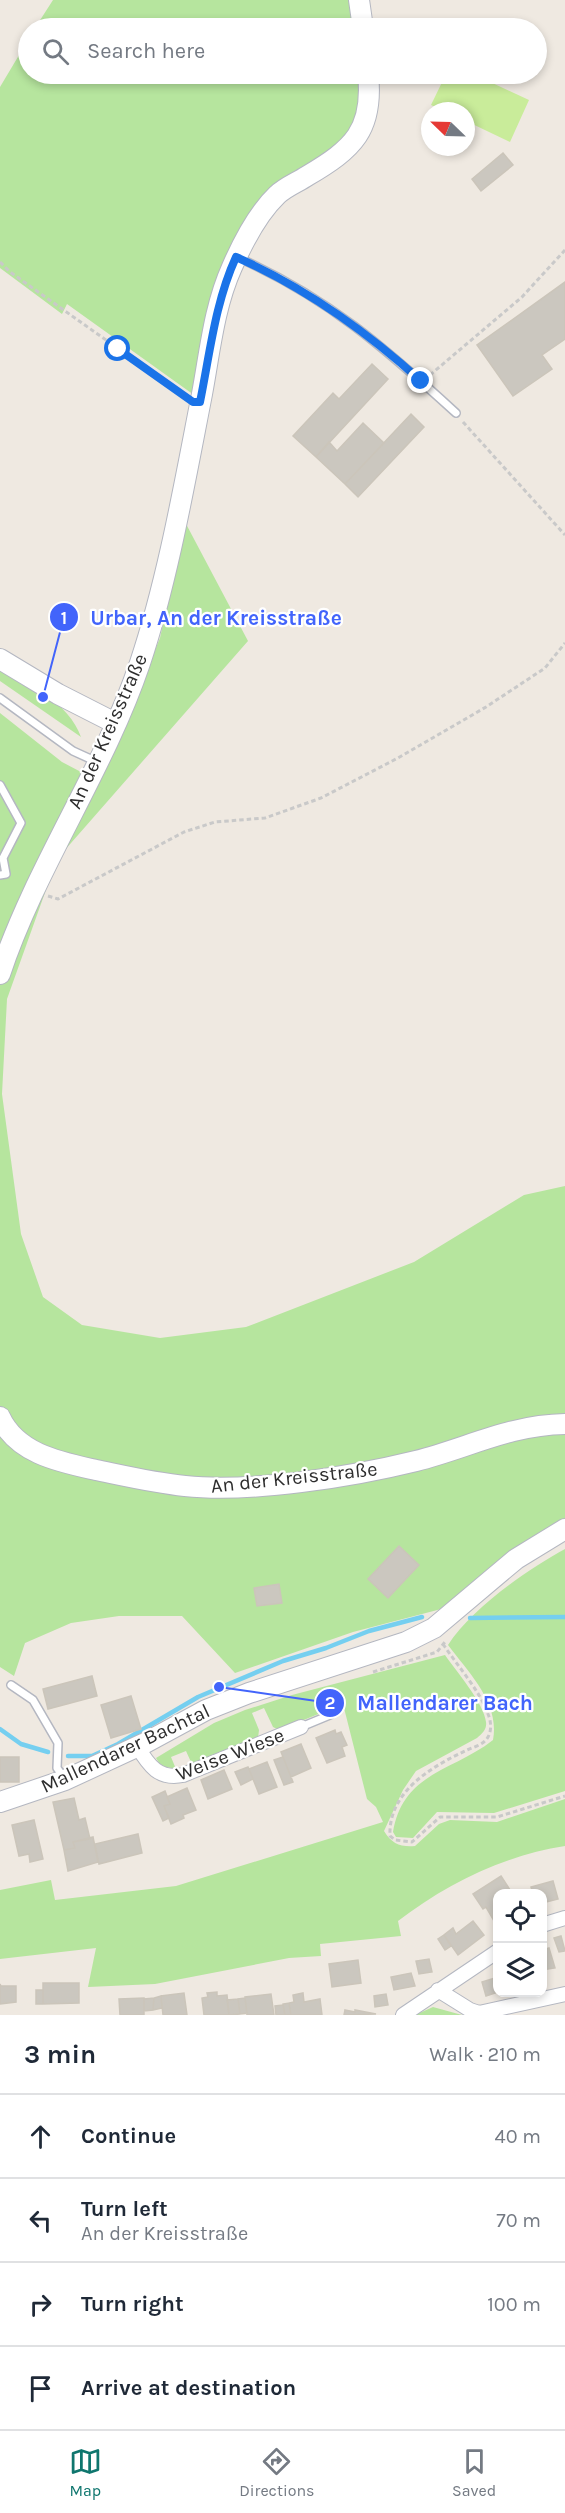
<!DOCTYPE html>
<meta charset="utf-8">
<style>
:root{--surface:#fff;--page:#f6f6f7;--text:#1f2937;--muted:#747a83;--line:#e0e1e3;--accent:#0f766e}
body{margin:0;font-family:Karla,sans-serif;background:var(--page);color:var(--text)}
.controls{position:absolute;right:18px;bottom:18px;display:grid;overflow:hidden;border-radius:12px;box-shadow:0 3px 9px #0003}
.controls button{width:54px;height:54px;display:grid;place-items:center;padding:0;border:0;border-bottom:2px solid var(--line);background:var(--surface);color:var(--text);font:30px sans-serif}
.compass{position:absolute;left:421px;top:102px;width:54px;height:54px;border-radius:50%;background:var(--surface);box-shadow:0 3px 9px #0003;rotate:293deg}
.stop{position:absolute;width:18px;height:18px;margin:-14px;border:4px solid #1a73e8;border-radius:50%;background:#fff}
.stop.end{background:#1a73e8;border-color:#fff;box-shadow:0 2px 6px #0008}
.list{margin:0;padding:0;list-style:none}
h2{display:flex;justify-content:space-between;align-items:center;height:78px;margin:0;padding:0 24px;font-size:26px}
h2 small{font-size:20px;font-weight:400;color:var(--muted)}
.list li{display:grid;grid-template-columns:39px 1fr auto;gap:18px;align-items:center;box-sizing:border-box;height:84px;padding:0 24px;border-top:2px solid var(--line)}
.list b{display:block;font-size:22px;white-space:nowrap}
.list p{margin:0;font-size:20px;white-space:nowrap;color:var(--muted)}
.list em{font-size:20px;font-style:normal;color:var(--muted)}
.icon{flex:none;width:33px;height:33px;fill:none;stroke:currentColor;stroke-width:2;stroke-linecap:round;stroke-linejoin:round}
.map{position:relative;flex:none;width:565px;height:2015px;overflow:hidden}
.search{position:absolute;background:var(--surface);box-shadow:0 3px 9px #0003;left:18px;right:18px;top:18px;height:66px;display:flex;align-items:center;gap:15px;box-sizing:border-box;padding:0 21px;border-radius:33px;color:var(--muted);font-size:22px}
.sheet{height:414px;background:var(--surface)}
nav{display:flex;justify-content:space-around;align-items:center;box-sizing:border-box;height:84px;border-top:2px solid var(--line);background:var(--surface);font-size:16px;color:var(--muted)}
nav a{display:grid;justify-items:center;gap:3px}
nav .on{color:var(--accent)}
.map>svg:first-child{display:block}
</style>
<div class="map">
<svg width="565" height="2015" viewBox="0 0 565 2015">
<rect width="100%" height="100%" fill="#efe9e1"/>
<path fill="#b6e59e" d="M53,0H351L356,28H35Z
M28,40V74H362L363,98L351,135L266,199L194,395L67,304L62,314L0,268V87Z
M185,522L248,641L57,859L7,999L2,1094L21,1234L43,1297L82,1325L160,1338L246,1327L414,1262L524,1195L565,1186V1518L515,1549L445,1608L353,1632L235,1673L182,1616H119L71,1623L25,1643L14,1676L0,1667V713L62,762L100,782L160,638Z
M0,665C27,682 70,704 81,737L0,681Z
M565,1549V1791L494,1813L437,1812L413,1838L396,1837L393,1832C403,1772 454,1771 493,1740C500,1703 469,1673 448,1645C471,1609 528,1569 565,1549Z
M445,1655C456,1671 484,1703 486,1722C487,1729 483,1733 477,1738L416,1771L403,1790L384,1831C392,1844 400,1847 415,1846L439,1824L450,1820L497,1822L565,1799V1846C505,1855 446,1884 398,1921L401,1936L320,1944L321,1956L289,1958L155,1984L88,1987L96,1948L0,1959V1890L51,1880L55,1900L176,1886L383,1822L376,1807L367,1799L343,1704L279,1730L273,1727L264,1708L252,1713L259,1730L258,1738L196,1764L191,1762L186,1751L171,1757L176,1769L161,1766L156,1758L214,1723L245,1710L292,1695Z
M433,2007L462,2015H415Z"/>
<path fill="#c9ec9a" d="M446,74H473L529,100L510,142L466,121V111H444L431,105Z"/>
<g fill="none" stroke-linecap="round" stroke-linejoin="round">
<path stroke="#75cff0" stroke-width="4.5" d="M470,1618L565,1617
M0,1729L21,1744L48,1752
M68,1756H92L118,1744L198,1697L283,1661L326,1648L369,1631L422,1617"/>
</g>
<path fill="#cbc7bf" stroke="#cbc5ba" stroke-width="1.5" d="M503,153L513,165L481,191L472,179Z
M565,282V339L542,355L552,369L513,396L477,345Z
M372,364L388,379L316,457L293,436L333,393L339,399Z
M411,414L424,427L358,497L345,484Z
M363,423L384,443L345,484L316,457L329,442L337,451Z
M399,1546L419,1565L388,1598L368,1579Z
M279,1584L282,1603L257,1606L254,1588Z
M92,1676L97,1696L48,1709L43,1689Z
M131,1696L141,1729L111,1738L101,1705Z
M335,1730L336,1734L341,1732L347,1745L342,1747L345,1756L327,1763L316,1738Z
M301,1744L311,1768L291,1777L281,1752Z
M0,1757H19V1782H0Z
M283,1757L293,1782L284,1785L274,1760Z
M267,1762L277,1787L259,1794L249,1769Z
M248,1767L253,1779L241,1785L235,1772Z
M224,1770L232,1789L208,1799L201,1780Z
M187,1788L196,1810L183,1815L184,1818L171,1824L164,1806L170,1804L167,1797Z
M165,1791L170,1804L164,1806L169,1818L163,1821L152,1797Z
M74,1798L79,1820L85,1818L90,1839L73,1842L75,1848L64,1850L53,1802Z
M34,1820L43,1859L30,1862L29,1854L19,1856L12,1825Z
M138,1834L142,1853L99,1864L95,1844Z
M93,1837L98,1862L68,1871L64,1850L75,1848L73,1842Z
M501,1876L510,1890L509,1894H498L497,1926L486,1907L483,1909L473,1894Z
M553,1881L558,1899L542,1903V1894H533L531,1887Z
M473,1921L484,1935L458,1955L444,1935L453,1928L456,1934Z
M444,1935L451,1946L445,1950L438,1939Z
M561,1936L565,1951L559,1952L554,1938Z
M549,1948L555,1968L542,1970V1950Z
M429,1959L432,1972L419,1974L416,1961Z
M358,1960L361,1983L332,1987L329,1964Z
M411,1973L415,1986L394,1990L391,1977Z
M495,1978L498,1992L486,1996L482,1982Z
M43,1983H79V2003L43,2004Z
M0,1984L1,1986H16V2002L0,2004Z
M36,1990H43V2004H36Z
M217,1992V1996L227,1995L229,2015H204L202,1998L208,1997L207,1993Z
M184,1993L187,2015H163L161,1996Z
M303,1993L304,2002L320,1999L322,2015H291L289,2003L294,2002L293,1995Z
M271,1994L274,2015H247L245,1997Z
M386,1994L388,2005L375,2007L374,1996Z
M161,1996L162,2008L153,2010L154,1998Z
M144,1998V2015H120L119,1999Z
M154,1998L153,2010L144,2011V1999Z
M245,1998L247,2013L240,2014L238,1999Z
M238,1999L240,2014L229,2015L227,2000Z
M289,2003L291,2015H285L283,2004Z
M283,2005L285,2015H276L275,2006Z
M345,2010L355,2012V2010L376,2014L344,2015Z"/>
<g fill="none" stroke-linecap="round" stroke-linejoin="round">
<g stroke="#b4b7c1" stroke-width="10">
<path id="lane" d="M239,258C328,298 385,348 456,413
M0,698L73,751L95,761
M0,785L21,823L3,858L6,874L0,875
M11,1685L33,1700L58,1743L57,1768L65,1779
M301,1727L330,1715"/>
</g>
<g stroke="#b4b7c1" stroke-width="16">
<path id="street" d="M137,1746C149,1766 159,1780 183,1775L301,1727
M542,1925L565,1918
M438,1990L470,2010L479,2013L565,1994
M403,2015L498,1951"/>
</g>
<g stroke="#b4b7c1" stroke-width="22">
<path id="secondary" d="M359,0L363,28
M0,659L58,694L115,723
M0,974C36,866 104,770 140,663C168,579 185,481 202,394C210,351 214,307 232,267C243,242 257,214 277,195C285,187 298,182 307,176C353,149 374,130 368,74
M0,1417C17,1454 60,1462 96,1470C125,1476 155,1483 185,1486C251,1493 351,1477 416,1461C468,1448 509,1425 565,1424
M0,1802L65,1780L145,1743L206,1710L249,1693L406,1642L434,1628L516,1559L565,1529"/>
</g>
<path stroke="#c9c9c9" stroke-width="3" stroke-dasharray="4.5 3" stroke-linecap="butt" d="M0,262L10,272L185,396
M430,375L522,297L565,250
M463,422L565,535
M48,896L58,899L184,832L215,822L265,818L321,798L398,758L486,707L545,668L565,643
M443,1644C456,1664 481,1692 488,1714C491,1721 492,1730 488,1737C484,1745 473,1747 465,1751C431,1767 388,1792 390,1836L395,1840L412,1842L440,1817H497L565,1796
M373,1672L437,1652L445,1642"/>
<use href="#lane" stroke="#fff" stroke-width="7"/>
<use href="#street" stroke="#fff" stroke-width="14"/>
<use href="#secondary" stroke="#fff" stroke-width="20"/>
</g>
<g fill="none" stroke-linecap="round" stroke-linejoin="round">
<path stroke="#1a73e8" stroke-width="8" d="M118,349L193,402H200C210,353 215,303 236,257C306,288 365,330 421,381"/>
</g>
<g text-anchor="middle" stroke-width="4.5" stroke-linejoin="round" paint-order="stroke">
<g font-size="20" fill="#2e2e2e" stroke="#fff">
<text transform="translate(107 731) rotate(-66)" y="7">An der Kreisstraße</text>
<text transform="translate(294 1477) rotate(-6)" y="7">An der Kreisstraße</text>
<text transform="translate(125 1748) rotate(-25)" y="7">Mallendarer Bachtal</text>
<text transform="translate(230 1754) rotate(-21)" y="7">Weise Wiese</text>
</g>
</g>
<path fill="none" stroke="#4264fb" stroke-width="2" d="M43 697L64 617M219 1687L330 1703"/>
<g fill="#4264fb" stroke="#fff" stroke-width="2">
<circle cx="43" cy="697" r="6"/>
<circle cx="219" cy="1687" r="6"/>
<circle cx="64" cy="617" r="15"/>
<circle cx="330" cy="1703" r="15"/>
</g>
<g font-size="18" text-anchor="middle" font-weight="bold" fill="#fff">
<text x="64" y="624">1</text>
<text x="330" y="1709">2</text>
</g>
<g font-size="21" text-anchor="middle" font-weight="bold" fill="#4264fb" stroke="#fff" stroke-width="4.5" stroke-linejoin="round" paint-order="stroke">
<text x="216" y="625">Urbar, An der Kreisstraße</text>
<text x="445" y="1710">Mallendarer Bach</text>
</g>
</svg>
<div class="controls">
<button><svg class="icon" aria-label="locate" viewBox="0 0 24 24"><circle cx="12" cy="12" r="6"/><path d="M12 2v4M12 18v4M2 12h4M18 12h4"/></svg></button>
<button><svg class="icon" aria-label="layers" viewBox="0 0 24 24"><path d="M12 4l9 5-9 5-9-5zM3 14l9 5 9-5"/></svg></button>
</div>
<svg class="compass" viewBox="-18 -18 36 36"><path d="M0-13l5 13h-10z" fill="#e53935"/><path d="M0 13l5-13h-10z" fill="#747a83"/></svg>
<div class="stop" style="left:118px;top:349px"></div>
<div class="stop end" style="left:421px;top:381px"></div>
<div class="search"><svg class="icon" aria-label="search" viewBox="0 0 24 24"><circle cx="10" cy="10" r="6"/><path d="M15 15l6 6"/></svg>Search here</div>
</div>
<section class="sheet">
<h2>3 min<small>Walk · 210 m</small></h2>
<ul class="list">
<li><svg class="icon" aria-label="ahead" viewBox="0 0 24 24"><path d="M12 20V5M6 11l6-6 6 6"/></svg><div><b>Continue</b></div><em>40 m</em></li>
<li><svg class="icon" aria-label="left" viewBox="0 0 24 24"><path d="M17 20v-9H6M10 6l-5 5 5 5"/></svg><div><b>Turn left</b><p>An der Kreisstraße</p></div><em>70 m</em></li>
<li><svg class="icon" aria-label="right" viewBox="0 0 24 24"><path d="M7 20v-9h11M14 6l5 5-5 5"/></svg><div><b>Turn right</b></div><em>100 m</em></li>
<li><svg class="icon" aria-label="arrive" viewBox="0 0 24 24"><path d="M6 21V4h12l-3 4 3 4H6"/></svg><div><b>Arrive at destination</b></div></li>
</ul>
</section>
<nav>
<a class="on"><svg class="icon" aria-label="map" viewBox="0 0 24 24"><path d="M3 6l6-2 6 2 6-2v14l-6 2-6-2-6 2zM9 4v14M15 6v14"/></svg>Map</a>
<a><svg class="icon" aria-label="directions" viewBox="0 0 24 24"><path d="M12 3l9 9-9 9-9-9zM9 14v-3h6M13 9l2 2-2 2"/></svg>Directions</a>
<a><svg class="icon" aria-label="saved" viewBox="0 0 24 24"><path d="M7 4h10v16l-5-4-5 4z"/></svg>Saved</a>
</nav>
